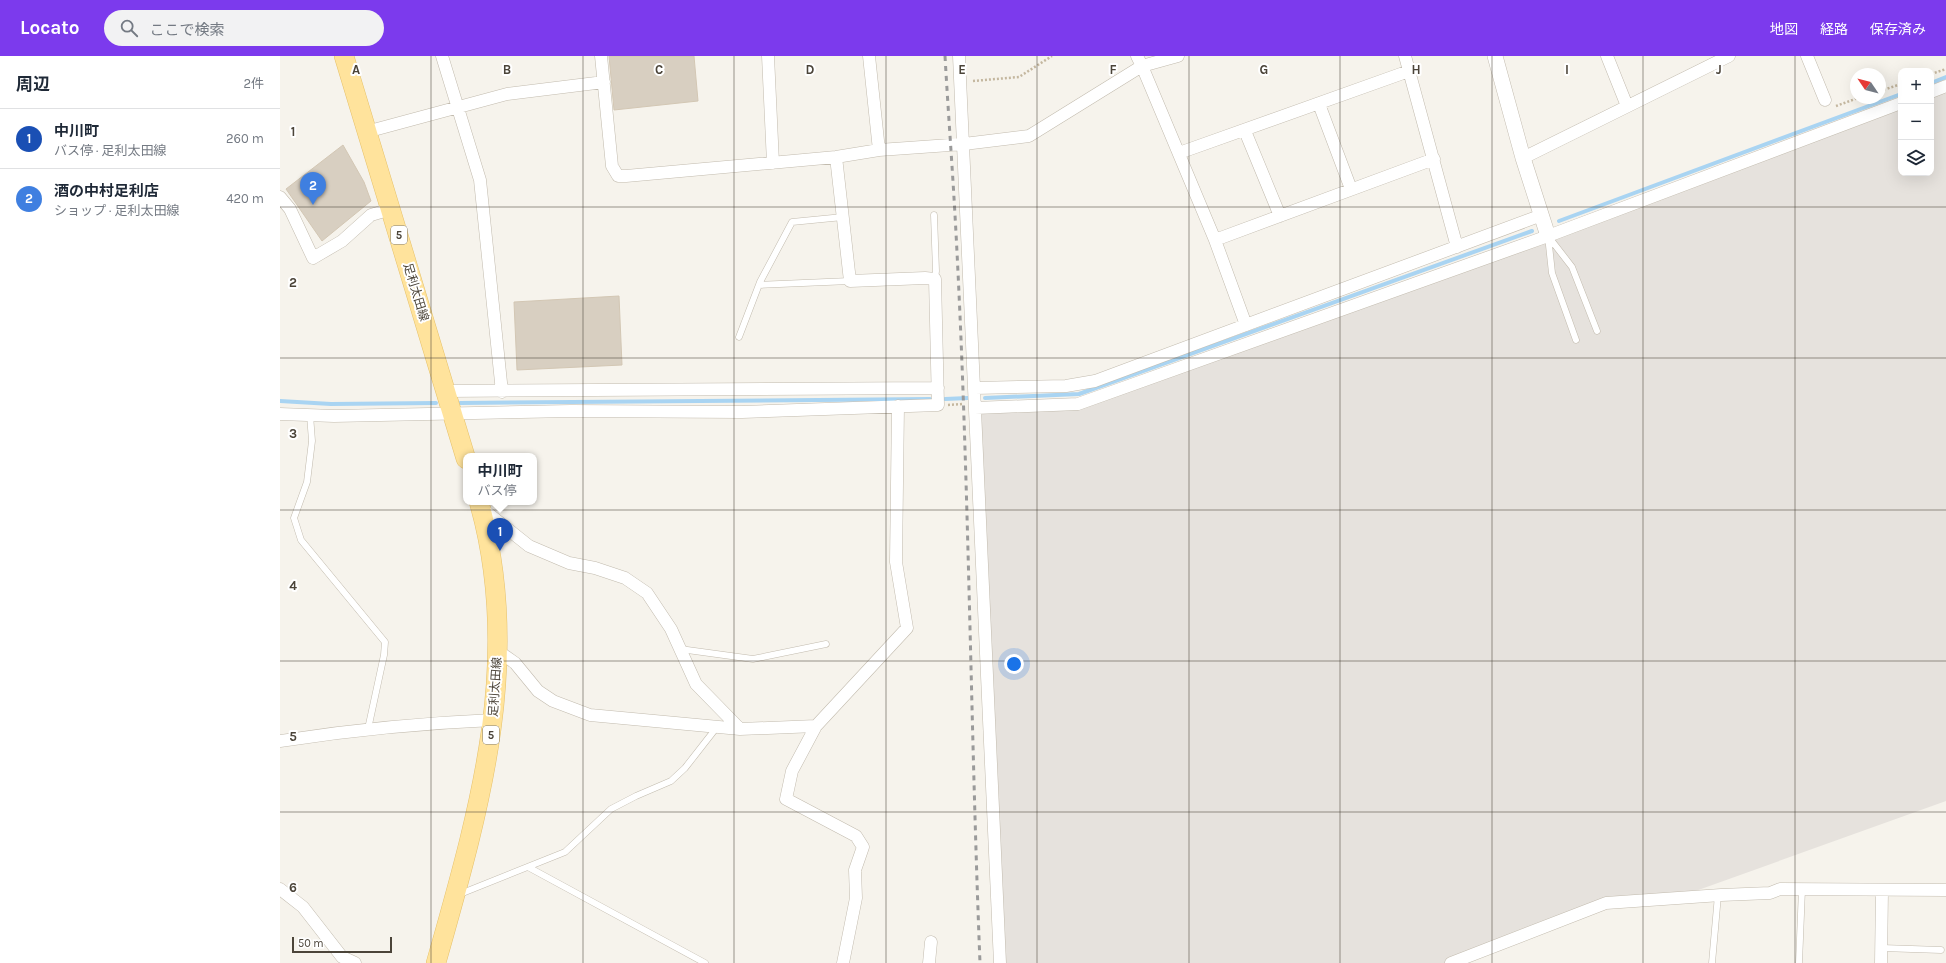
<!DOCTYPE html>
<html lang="ja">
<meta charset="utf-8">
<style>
:root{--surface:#fff;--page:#f2f2f3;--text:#1f2937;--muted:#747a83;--line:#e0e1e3;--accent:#7c3aed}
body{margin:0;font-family:Karla,"Noto Sans JP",sans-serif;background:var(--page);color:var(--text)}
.controls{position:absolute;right:12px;top:12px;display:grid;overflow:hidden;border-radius:8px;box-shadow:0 4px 16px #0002}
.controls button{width:36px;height:36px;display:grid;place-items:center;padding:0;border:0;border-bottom:1px solid var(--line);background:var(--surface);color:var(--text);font:20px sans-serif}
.compass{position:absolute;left:1570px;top:12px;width:36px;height:36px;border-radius:50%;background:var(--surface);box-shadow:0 4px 16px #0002;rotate:305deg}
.scale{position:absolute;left:12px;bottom:10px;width:100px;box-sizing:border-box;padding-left:4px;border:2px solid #4b4439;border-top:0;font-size:11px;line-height:14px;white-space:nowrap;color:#4b4439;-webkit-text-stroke:3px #fff;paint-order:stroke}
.you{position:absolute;left:734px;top:608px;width:14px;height:14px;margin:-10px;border:3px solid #fff;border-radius:50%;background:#1a73e8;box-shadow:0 0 0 6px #1a73e833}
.badge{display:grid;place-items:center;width:26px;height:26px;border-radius:50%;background:var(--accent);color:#fff;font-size:13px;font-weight:700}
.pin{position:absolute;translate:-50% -33px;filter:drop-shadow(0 1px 2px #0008)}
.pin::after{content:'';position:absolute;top:21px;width:14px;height:12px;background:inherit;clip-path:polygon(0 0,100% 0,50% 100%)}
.popup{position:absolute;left:183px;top:397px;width:74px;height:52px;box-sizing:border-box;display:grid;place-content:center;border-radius:8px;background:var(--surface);filter:drop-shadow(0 1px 3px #0005);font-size:13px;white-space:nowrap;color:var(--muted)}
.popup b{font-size:15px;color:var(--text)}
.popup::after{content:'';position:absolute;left:50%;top:100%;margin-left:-8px;border:8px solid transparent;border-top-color:var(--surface)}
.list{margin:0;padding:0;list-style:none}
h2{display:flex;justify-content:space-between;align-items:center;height:52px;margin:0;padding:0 16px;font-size:17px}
h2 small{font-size:13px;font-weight:400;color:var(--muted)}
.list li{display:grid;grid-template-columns:26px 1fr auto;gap:12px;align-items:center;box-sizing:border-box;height:60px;padding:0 16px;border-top:1px solid var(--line)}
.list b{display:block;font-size:15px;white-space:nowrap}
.list p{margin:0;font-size:13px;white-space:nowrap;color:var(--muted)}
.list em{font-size:13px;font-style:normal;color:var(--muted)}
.icon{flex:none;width:22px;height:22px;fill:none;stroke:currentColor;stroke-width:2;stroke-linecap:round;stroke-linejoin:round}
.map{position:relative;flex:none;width:1666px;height:907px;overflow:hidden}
header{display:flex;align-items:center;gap:24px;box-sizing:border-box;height:56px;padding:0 20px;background:var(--accent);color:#fff}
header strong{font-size:19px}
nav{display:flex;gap:22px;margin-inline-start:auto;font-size:14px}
.search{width:280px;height:36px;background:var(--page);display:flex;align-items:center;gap:10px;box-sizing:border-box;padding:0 14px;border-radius:22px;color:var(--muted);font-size:15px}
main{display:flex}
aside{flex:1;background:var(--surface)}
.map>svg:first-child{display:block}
</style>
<header>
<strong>Locato</strong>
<div class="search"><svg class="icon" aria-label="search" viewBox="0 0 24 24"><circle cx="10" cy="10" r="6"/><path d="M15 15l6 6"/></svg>ここで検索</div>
<nav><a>地図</a><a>経路</a><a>保存済み</a></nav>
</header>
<main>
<aside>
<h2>周辺<small>2件</small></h2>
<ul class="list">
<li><span class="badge" style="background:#1a4fb4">1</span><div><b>中川町</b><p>バス停 · 足利太田線</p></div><em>260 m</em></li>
<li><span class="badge" style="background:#3f7fe0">2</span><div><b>酒の中村足利店</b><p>ショップ · 足利太田線</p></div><em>420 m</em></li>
</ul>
</aside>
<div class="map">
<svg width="1666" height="907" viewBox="0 0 1666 907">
<rect width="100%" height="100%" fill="#f6f3ec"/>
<path fill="#e6e2dd" d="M1663,31L1666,38V745L1396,842L1326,847L1171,907H720L695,352L798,348L1621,47V117H1651V36Z"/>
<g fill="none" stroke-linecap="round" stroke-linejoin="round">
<path stroke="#a9d4f2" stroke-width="4" d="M1651,27L1666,21
M1279,165L1621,38
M705,342L799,338L1252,175
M665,343L688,342
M0,345L51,348L156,347
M180,347L650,343"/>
</g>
<path fill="#d8cfc1" stroke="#d3c7b4" d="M329,0H414L418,45L334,54Z
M63,89L84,126L91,145L42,185L6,133Z
M339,240L342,309L237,314L234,246Z"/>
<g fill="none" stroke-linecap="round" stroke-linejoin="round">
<g stroke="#c2bbae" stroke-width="7">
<path id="service" d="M654,159L656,215L655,223
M1268,180L1272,217L1296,284
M1268,180L1292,211L1317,275
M479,229L570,225
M459,281L480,226L512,166L563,161
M30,359L32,385L27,426L14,462L21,484L105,586L104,599L88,673
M400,593L473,603L546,588
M248,811L425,907
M180,838L285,796L331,753L356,740L391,725L405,712L437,671
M1602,892L1661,894
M1432,907L1438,839
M1519,907L1522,833"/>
</g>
<g stroke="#c2bbae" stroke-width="13">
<path id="minor" d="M162,0L200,124L222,336
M321,0L332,110L338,120H346L556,101L599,94L684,88L749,80L862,10L935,184L966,269
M488,0L493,107
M589,0L599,94
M679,0L720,907
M857,0L862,10L898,0
M1125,0L1177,191
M1327,0L1347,50
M1527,0L1545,44
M1651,36L1666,30
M1039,48L1071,133
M965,75L1000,160
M86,76L227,38L324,26
M899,97L1129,15
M1243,102L1449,0
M0,141L10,153L33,202L62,185L91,159L111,153
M935,184L1154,103
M695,332L786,330L815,325L1262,159
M166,335L658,332
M695,352L798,348L1268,180L1621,47
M0,358L54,360L291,355L462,356L658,349L655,223L645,222L570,225L556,101
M200,451L249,490L289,507L315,512L345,522L367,537L391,573L416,628L460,673L536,670
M218,595L235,607L258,635L273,645L310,659L460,673
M0,685C71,674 142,667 213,664
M0,833L23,851L62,901L75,907
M563,907L576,842L575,814L583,791L576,780L506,743L512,715L536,670L627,572L616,506L618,350
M649,907L651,886
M1171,907L1326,847L1441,839L1490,837L1500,833L1666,834
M1601,907L1602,834"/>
</g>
<g stroke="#c2bbae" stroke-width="16">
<path id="tertiary" d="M1215,0L1243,102L1268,180"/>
</g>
<g stroke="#e6c16a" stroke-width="20">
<path id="primary" d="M64,0L186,403
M156,907C199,755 244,604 199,446"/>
</g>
<path stroke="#c4b79f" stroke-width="2.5" stroke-dasharray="2 2" stroke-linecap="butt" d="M1651,18L1666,13
M693,25L739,21L772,0
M1600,35L1621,28
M1556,50L1578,42
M668,349L683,348"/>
<use href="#service" stroke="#fff" stroke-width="6"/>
<use href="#minor" stroke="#fff" stroke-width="12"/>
<use href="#tertiary" stroke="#fff" stroke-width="15"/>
<use href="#primary" stroke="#ffe39c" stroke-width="19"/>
<path stroke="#9a9a9a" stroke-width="3" stroke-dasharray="5 5" stroke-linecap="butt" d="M665,0C668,53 672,106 675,159C689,408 690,658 700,907"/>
</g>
<path fill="none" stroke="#4b4439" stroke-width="1" stroke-opacity="0.55" d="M151,0V907M303,0V907M454,0V907M606,0V907M757,0V907M909,0V907M1060,0V907M1212,0V907M1363,0V907M1515,0V907M0,151H1666M0,302H1666M0,454H1666M0,605H1666M0,756H1666"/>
<g text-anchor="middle" stroke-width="4" stroke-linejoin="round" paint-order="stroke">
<g fill="#fff" stroke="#817c74" stroke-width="1">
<rect x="111" y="170" width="16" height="18" rx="3"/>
<rect x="203" y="670" width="16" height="18" rx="3"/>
</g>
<g font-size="11" font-weight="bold" fill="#4b4439">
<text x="119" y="183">5</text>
<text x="211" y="683">5</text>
</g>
<g font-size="12" fill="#4b4439" stroke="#fff">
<text transform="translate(136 236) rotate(73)" y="4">足利太田線</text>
<text transform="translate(215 631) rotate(-86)" y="4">足利太田線</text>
</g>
</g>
<g font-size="13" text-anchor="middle" font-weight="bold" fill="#4b4439" stroke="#fff" stroke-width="4" stroke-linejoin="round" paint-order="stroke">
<text x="76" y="18">A</text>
<text x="227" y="18">B</text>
<text x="379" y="18">C</text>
<text x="530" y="18">D</text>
<text x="682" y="18">E</text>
<text x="833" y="18">F</text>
<text x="984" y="18">G</text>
<text x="1136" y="18">H</text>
<text x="1287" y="18">I</text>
<text x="1439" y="18">J</text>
<text x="13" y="80">1</text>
<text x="13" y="231">2</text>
<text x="13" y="382">3</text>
<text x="13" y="534">4</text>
<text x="13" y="685">5</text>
<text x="13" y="836">6</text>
</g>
</svg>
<div class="controls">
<button>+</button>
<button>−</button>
<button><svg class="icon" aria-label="layers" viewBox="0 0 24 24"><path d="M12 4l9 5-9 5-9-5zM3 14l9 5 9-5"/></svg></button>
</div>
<svg class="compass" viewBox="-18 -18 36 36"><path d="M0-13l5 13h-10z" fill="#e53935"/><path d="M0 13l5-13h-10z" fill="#747a83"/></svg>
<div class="scale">50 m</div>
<div class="you"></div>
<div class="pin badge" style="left:220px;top:495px;background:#1a4fb4">1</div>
<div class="popup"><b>中川町</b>バス停</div>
<div class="pin badge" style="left:33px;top:149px;background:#3f7fe0">2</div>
</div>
</main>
